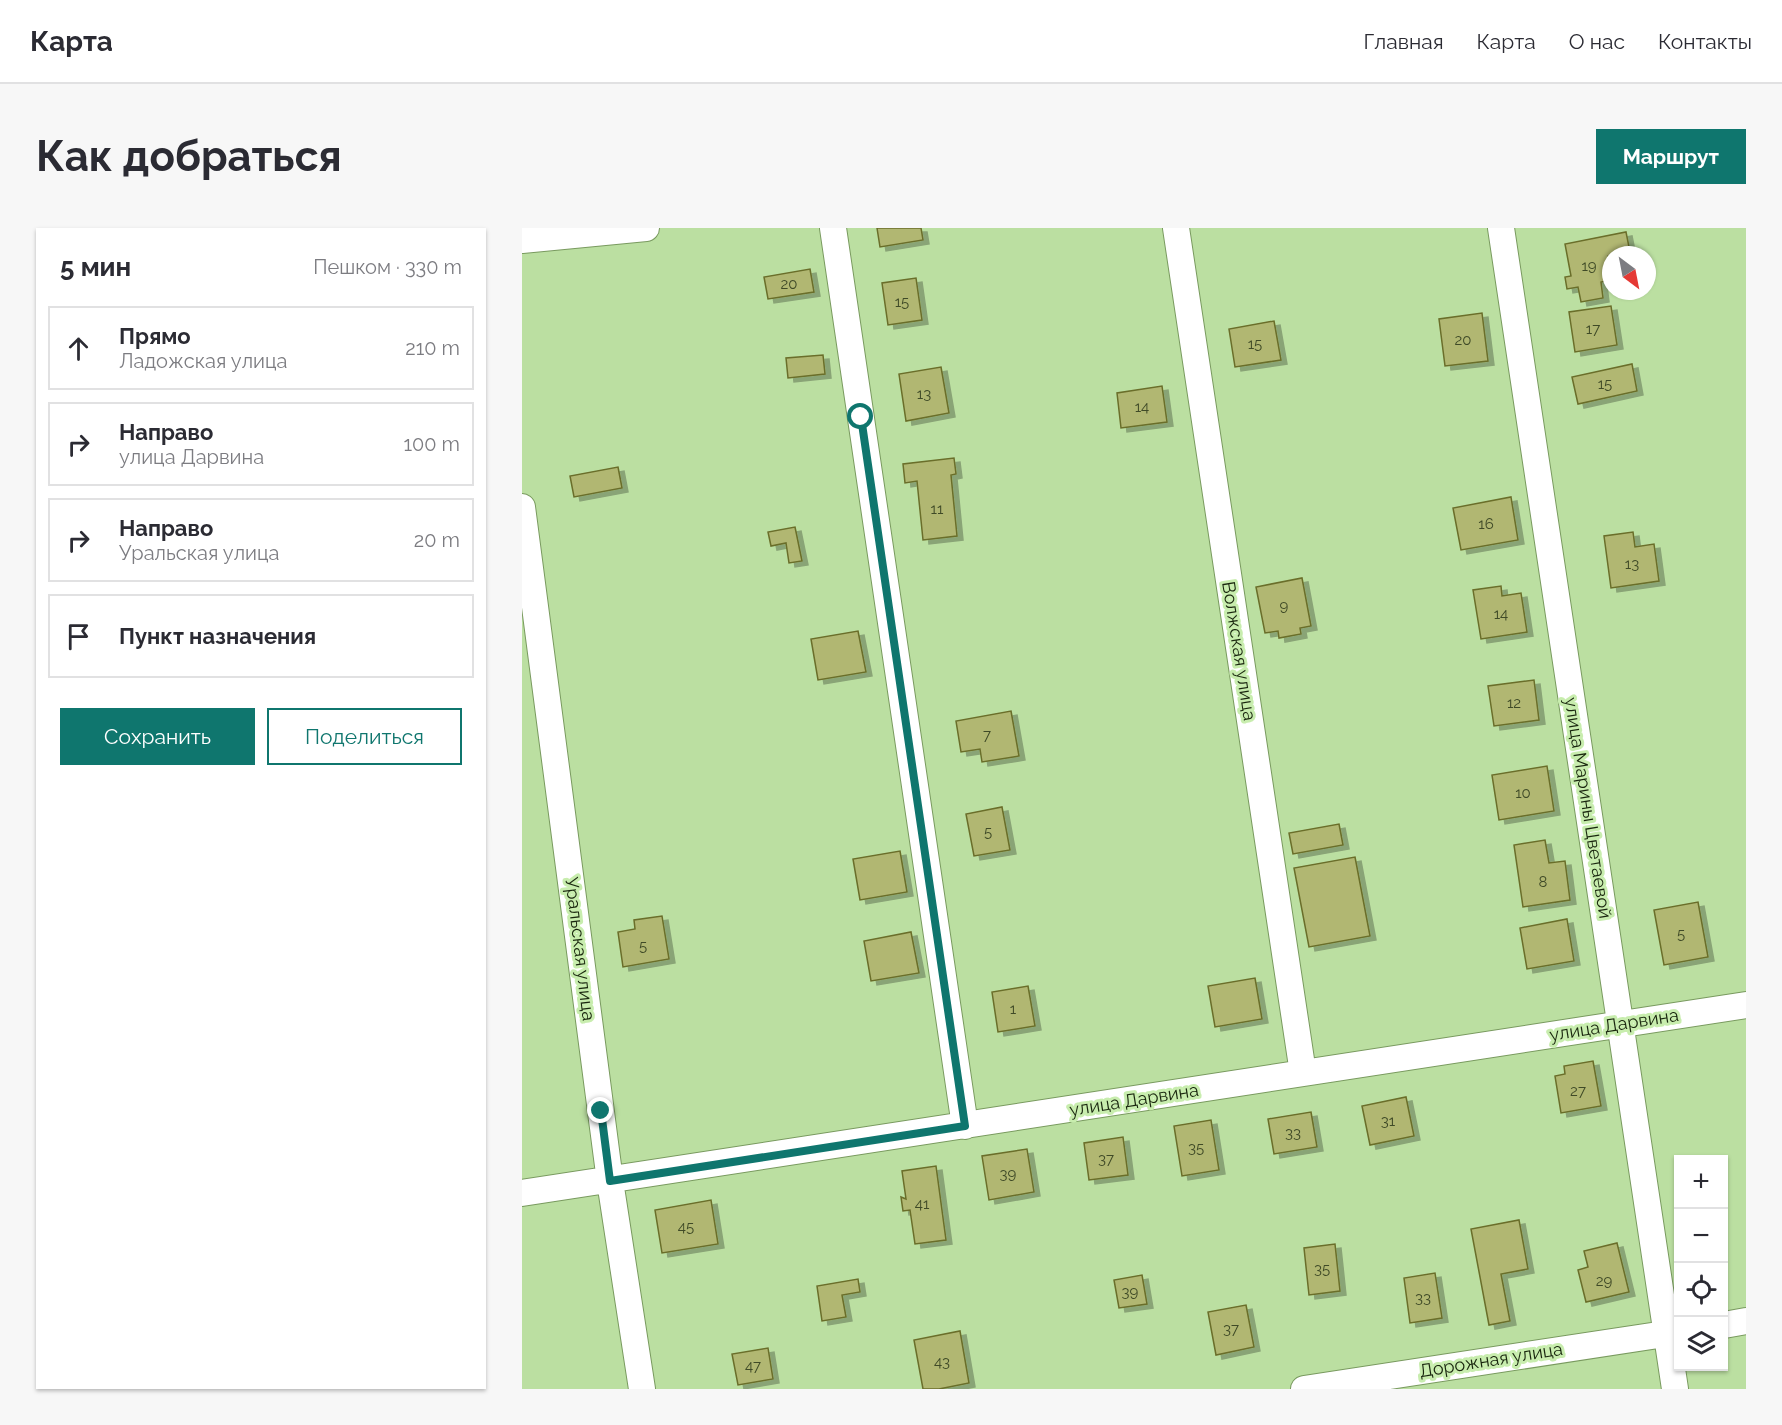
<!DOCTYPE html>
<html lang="ru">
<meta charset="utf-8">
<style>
:root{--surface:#fff;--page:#f7f7f7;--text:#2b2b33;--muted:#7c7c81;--line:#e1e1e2;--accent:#0f766e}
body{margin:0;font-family:Raleway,sans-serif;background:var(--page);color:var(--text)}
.controls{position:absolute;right:18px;bottom:18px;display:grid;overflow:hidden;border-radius:0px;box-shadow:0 2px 4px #0004}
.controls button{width:54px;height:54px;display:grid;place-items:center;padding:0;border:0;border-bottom:2px solid var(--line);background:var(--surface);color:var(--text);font:30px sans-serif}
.compass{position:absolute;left:1080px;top:18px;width:54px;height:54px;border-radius:50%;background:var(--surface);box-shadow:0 2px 4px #0004;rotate:148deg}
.stop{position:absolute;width:18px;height:18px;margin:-14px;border:4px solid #0f766e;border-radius:50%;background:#fff}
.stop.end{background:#0f766e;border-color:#fff;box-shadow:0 2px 6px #0008}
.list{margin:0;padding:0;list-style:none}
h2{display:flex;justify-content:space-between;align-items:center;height:78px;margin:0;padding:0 24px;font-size:26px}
h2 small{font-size:20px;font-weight:400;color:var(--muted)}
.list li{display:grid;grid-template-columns:39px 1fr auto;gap:18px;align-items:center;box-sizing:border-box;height:84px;margin:0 12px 12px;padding:0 12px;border:2px solid var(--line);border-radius:0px}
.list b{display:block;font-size:22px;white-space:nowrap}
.list p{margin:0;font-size:20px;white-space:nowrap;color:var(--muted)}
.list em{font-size:20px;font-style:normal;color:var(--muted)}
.actions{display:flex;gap:12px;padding:18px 24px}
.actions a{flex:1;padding:14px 0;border:2px solid var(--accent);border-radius:0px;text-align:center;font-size:21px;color:var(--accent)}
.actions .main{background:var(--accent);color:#fff}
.icon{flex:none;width:33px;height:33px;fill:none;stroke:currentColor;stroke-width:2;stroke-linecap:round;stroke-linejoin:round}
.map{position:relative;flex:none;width:1224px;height:1161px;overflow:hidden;border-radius:0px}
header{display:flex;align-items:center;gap:36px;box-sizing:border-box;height:84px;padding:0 30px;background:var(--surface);border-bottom:2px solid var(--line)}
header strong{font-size:28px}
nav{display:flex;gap:33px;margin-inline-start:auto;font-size:21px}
.intro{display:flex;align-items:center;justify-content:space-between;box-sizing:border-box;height:144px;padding:0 36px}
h1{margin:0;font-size:42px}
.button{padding:15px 27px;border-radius:0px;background:var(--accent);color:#fff;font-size:21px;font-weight:700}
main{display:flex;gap:36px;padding:0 36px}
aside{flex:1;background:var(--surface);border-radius:0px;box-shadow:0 2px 4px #0004}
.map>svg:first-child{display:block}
</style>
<header>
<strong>Карта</strong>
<nav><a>Главная</a><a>Карта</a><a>О нас</a><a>Контакты</a></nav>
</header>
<div class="intro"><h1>Как добраться</h1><a class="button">Маршрут</a></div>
<main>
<aside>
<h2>5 мин<small>Пешком · 330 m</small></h2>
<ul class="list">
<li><svg class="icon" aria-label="ahead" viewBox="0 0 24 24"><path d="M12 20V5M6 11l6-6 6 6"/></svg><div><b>Прямо</b><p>Ладожская улица</p></div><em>210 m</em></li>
<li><svg class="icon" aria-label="right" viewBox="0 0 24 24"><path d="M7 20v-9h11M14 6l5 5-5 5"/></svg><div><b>Направо</b><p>улица Дарвина</p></div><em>100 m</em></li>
<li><svg class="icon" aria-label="right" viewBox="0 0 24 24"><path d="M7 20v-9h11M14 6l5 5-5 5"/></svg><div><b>Направо</b><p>Уральская улица</p></div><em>20 m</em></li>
<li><svg class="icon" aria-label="arrive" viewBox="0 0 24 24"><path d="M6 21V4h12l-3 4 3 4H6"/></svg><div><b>Пункт назначения</b></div></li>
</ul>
<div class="actions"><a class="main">Сохранить</a><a>Поделиться</a></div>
</aside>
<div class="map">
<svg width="1224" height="1161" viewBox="0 0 1224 1161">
<defs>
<filter id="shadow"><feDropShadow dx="6" dy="4" stdDeviation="0" flood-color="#0004"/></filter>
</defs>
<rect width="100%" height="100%" fill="#bbdfa1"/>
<path fill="#b1b772" stroke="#6a6e2a" stroke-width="1.5" filter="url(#shadow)" d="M355,0H399L401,12L358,19Z
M1104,4L1108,24L1086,28L1089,52L1079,54L1081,70L1059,74L1056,59L1045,61L1043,49L1049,48L1043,16Z
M288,41L292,64L246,71L242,49Z
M394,50L400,92L366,97L360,55Z
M1089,78L1095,117L1053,124L1047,84Z
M960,85L966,133L923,138L917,91Z
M752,93L759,132L713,139L707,101Z
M301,127L303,146L266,150L264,130Z
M1110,136L1115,163L1056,176L1050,149Z
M419,139L427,185L384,193L377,146Z
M640,158L645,194L599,200L595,165Z
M432,230L434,246L429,247L435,308L401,312L395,253L383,255L381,236Z
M96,239L100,260L52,269L48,248Z
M989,269L996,312L939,322L931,280Z
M273,299L280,333L267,335L264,315L249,318L246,304Z
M1111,304L1113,319L1132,316L1137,353L1089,360L1082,308Z
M780,350L789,398L778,400L779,406L757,410L756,403L743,405L734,359Z
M979,358L980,368L999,365L1005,404L959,411L951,362Z
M336,403L344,444L296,452L289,411Z
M1012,452L1017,492L972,498L966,458Z
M489,483L497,528L460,534L458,521L439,524L434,493Z
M1025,538L1032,583L977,592L970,547Z
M480,579L488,622L452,628L444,586Z
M817,596L821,617L771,626L767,605Z
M1023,612L1027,635L1043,633L1048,672L1001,679L992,617Z
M378,623L385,664L338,672L331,631Z
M833,629L848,708L787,719L772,640Z
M1176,674L1186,729L1142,737L1132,682Z
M140,688L147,731L101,739L96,704L113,701L112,692Z
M1045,691L1052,733L1005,741L998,700Z
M389,704L397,745L349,753L342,713Z
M733,750L740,791L693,799L686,758Z
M506,758L513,798L476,804L470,764Z
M1071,833L1079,878L1039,885L1033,848L1043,846L1042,838Z
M884,869L892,908L848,917L840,878Z
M789,884L795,919L752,926L746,891Z
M689,892L697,942L660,948L652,898Z
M601,909L606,947L567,952L562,915Z
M505,921L512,964L467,972L460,928Z
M414,938L424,1012L393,1016L388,982L381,983L379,969L384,971L380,943Z
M189,972L196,1016L140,1025L133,982Z
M997,992L1006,1041L979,1046L988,1093L967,1097L949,1001Z
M1095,1015L1107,1064L1064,1074L1056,1042L1066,1039L1062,1023Z
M813,1016L818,1063L787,1067L782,1020Z
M913,1045L920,1090L888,1095L882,1050Z
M620,1047L625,1076L597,1080L592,1052Z
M336,1051L338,1064L320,1067L324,1089L300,1093L295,1058Z
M724,1077L732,1119L694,1127L686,1084Z
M438,1103L447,1155L417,1161H401L392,1112Z
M246,1120L251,1151L216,1157L210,1126Z"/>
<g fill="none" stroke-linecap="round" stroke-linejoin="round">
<g stroke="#799a5f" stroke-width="28">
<path id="minor" d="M311,0L443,898
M654,0L781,845
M979,0L1153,1161
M0,12L124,0
M0,279L88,953L120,1161
M0,965L1224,777
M1202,1097L1224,1093
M782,1161L1156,1104"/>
</g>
<use href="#minor" stroke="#fff" stroke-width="26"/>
</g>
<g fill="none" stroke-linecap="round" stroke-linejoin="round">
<path stroke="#0f766e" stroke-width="8" d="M79,883L88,953L443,898L339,189"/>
</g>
<g text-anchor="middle" stroke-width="6" stroke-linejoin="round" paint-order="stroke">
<g font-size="15" fill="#3f4a27">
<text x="1067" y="43">19</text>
<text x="267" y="61">20</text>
<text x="380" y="79">15</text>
<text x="1071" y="106">17</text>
<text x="941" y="117">20</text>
<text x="733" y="121">15</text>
<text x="1083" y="161">15</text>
<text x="402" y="171">13</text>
<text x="620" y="184">14</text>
<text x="415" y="286">11</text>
<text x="964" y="301">16</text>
<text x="1110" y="341">13</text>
<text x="762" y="383">9</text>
<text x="979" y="391">14</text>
<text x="992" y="480">12</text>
<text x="465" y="512">7</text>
<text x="1001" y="570">10</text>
<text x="466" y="609">5</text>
<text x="1021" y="659">8</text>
<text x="1159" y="711">5</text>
<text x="121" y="723">5</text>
<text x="491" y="786">1</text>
<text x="1056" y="868">27</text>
<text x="866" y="898">31</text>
<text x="771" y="910">33</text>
<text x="674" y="925">35</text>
<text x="584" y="936">37</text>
<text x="486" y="951">39</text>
<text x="400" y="981">41</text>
<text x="164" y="1004">45</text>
<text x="800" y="1046">35</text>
<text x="1082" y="1058">29</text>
<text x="608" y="1069">39</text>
<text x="901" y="1075">33</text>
<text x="709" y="1106">37</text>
<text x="420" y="1139">43</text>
<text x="231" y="1143">47</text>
</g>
<g font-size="18" fill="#19260e" stroke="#c8edae">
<text transform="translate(717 423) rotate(81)" y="6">Волжская улица</text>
<text transform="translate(1066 580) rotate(81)" y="6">улица Марины Цветаевой</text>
<text transform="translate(58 721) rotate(83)" y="6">Уральская улица</text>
<text transform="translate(1092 797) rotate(-9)" y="6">улица Дарвина</text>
<text transform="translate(612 872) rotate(-9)" y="6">улица Дарвина</text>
<text transform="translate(969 1132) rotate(-9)" y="6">Дорожная улица</text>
</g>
</g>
</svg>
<div class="controls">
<button>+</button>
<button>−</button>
<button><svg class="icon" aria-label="locate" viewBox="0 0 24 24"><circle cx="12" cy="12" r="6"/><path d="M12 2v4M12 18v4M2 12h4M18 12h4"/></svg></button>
<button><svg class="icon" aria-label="layers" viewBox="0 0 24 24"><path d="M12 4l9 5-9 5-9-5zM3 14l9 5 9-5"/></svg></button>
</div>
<svg class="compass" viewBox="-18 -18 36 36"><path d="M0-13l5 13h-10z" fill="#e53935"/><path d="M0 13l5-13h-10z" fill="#7c7c81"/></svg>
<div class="stop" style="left:339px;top:189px"></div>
<div class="stop end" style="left:79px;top:883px"></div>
</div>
</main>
